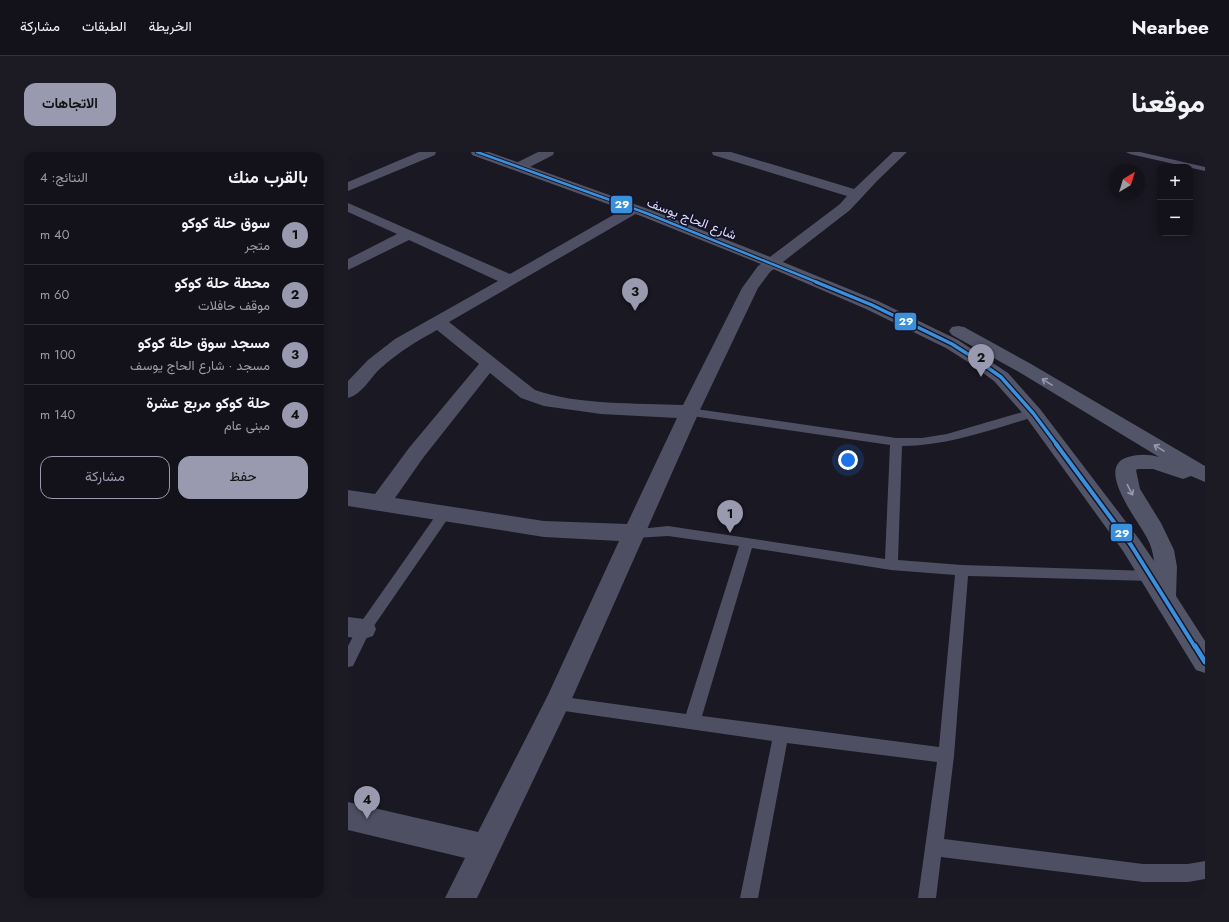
<!DOCTYPE html>
<html lang="ar">
<meta charset="utf-8">
<style>
:root{--surface:#13121a;--page:#1c1b23;--text:#f1f3f6;--muted:#9d9ea2;--line:#323239;--accent:#9999af}
body{margin:0;font-family:Jost,Vazirmatn,sans-serif;background:var(--page);color:var(--text);direction:rtl}
.controls{position:absolute;right:12px;top:12px;display:grid;overflow:hidden;border-radius:8px;box-shadow:0 2px 10px #0003}
.controls button{width:36px;height:36px;display:grid;place-items:center;padding:0;border:0;border-bottom:1px solid var(--line);background:var(--surface);color:var(--text);font:20px sans-serif}
.compass{position:absolute;left:761px;top:12px;width:36px;height:36px;border-radius:50%;background:var(--surface);box-shadow:0 2px 10px #0003;rotate:38deg}
.you{position:absolute;left:500px;top:308px;width:14px;height:14px;margin:-10px;border:3px solid #fff;border-radius:50%;background:#1a73e8;box-shadow:0 0 0 6px #1a73e833}
.badge{display:grid;place-items:center;width:26px;height:26px;border-radius:50%;background:var(--accent);color:#111;font-size:13px;font-weight:700}
.pin{position:absolute;translate:-50% -33px;filter:drop-shadow(0 1px 2px #0008)}
.pin::after{content:'';position:absolute;top:21px;width:14px;height:12px;background:inherit;clip-path:polygon(0 0,100% 0,50% 100%)}
.list{margin:0;padding:0;list-style:none}
h2{display:flex;justify-content:space-between;align-items:center;height:52px;margin:0;padding:0 16px;font-size:17px}
h2 small{font-size:13px;font-weight:400;color:var(--muted)}
.list li{display:grid;grid-template-columns:26px 1fr auto;gap:12px;align-items:center;box-sizing:border-box;height:60px;padding:0 16px;border-top:1px solid var(--line)}
.list b{display:block;font-size:15px;white-space:nowrap}
.list p{margin:0;font-size:13px;white-space:nowrap;color:var(--muted)}
.list em{font-size:13px;font-style:normal;color:var(--muted)}
.actions{display:flex;gap:8px;padding:12px 16px}
.actions a{flex:1;padding:9px 0;border:1px solid var(--accent);border-radius:12px;text-align:center;font-size:14px;color:var(--accent)}
.actions .main{background:var(--accent);color:#111}
.map{position:relative;flex:none;width:857px;height:746px;overflow:hidden;direction:ltr;border-radius:12px}
header{display:flex;align-items:center;gap:24px;box-sizing:border-box;height:56px;padding:0 20px;background:var(--surface);border-bottom:1px solid var(--line)}
header strong{font-size:19px}
nav{display:flex;gap:22px;margin-inline-start:auto;font-size:14px}
.intro{display:flex;align-items:center;justify-content:space-between;box-sizing:border-box;height:96px;padding:0 24px}
h1{margin:0;font-size:28px}
.button{padding:10px 18px;border-radius:12px;background:var(--accent);color:#111;font-size:14px;font-weight:700}
main{display:flex;gap:24px;padding:0 24px}
aside{flex:1;background:var(--surface);border-radius:12px;box-shadow:0 2px 10px #0003}
.map>svg:first-child{display:block}
</style>
<header>
<strong>Nearbee</strong>
<nav><a>الخريطة</a><a>الطبقات</a><a>مشاركة</a></nav>
</header>
<div class="intro"><h1>موقعنا</h1><a class="button">الاتجاهات</a></div>
<main>
<div class="map">
<svg width="857" height="746" viewBox="0 0 857 746">
<rect width="100%" height="100%" fill="#191823"/>
<g fill="none" stroke-linecap="round" stroke-linejoin="round">
<path fill="#4e4f63" fill-rule="evenodd" d="M778,0H792L857,15V19L782,2Z
M341,256L548,286H574L599,282L685,257L689,258L691,261L689,264C645,277 600,294 554,294L550,408L614,413L803,419L808,420L810,424L808,428L803,429L620,424L606,604L596,687L795,712H840L857,709V727L840,730H795L593,705L588,746H570L589,610L439,591L410,746H392L424,589L209,558L203,556L201,551L203,546L209,544L338,562L391,394L320,384L287,386L282,384L280,381L282,378L320,374L537,407L542,293L337,263L335,260L337,257ZM404,396L543,418L607,423L591,595L354,564Z
M96,357L101,359L102,362L101,365L21,481L5,514L0,515V494L11,473L91,359Z"/>
<path fill="#4e4f63" fill-rule="evenodd" d="M71,0H88L87,3L0,39V30Z
M190,0H206L205,3L176,18H166L164,15L166,12Z
M364,0H383L506,37L545,0H559L530,28L502,58L422,120L410,136L351,260L222,551L129,746H97L117,706L0,678V650L130,680L200,543L271,389L196,385L0,354V338L27,342L61,296L131,212L89,178C69,189 51,200 34,215C23,224 15,242 0,246V229L20,208L47,187L150,129L61,88L0,118V107L49,82L0,60V51L162,122L281,54L286,53L291,54L293,57L291,60L101,170L187,238C228,253 290,251 335,253L394,136L410,114L492,52L499,44L365,3ZM142,221L173,246L196,254L253,262L329,266L279,372L196,369L47,346L75,306Z
M0,465L16,467L25,470L28,477L25,484L16,487L0,485Z"/>
<path fill="#525468" fill-rule="evenodd" d="M123,0H141L303,58L430,108L530,149L610,188L660,221L692,257L791,387L806,409C805,401 803,393 799,386C790,368 746,315 780,305C791,302 800,302 811,305L671,220L604,183L601,179L604,175L610,174L616,175L683,212L857,314V330L843,324L835,327L805,317H790L788,318L792,337L813,371L826,398L829,415L828,444L857,489V521L848,518L775,399L678,265L646,229L620,210L598,196L518,157L418,114L293,64L124,3Z"/>
<g stroke="#151328" stroke-width="4.5">
<path id="bus-1-far3" d="M129,0L298,61L471,131"/>
</g>
<g stroke="#151328" stroke-width="6">
<path id="bus-1-far2" d="M468,130L524,153L604,192L626,206L653,225L685,261L709,293"/>
</g>
<g stroke="#151328" stroke-width="7">
<path id="bus-1-far1" d="M708,292L783,393L847,495"/>
</g>
<g stroke="#151328" stroke-width="8">
<path id="bus-1" d="M847,494L857,510"/>
</g>
<use href="#bus-1-far3" stroke="#3a90db" stroke-width="2.5"/>
<use href="#bus-1-far2" stroke="#3a90db" stroke-width="3.5"/>
<use href="#bus-1-far1" stroke="#3a90db" stroke-width="4"/>
<use href="#bus-1" stroke="#3a90db" stroke-width="5"/>
</g>
<defs><path id="oneway-shaft" d="M-6 0H5M1.5-3L5.5 0L1.5 3" fill="none" stroke-width="1.6" stroke-linecap="round" stroke-linejoin="round"/></defs>
<g stroke="#9899b2">
<use href="#oneway-shaft" transform="translate(699 230) rotate(-149)"/>
<use href="#oneway-shaft" transform="translate(811 296) rotate(-149)"/>
<use href="#oneway-shaft" transform="translate(782 338) rotate(63)"/>
</g>
<g text-anchor="middle" stroke-width="3.5" stroke-linejoin="round" paint-order="stroke">
<g font-size="13" fill="#dedefb" stroke="#151328">
<text transform="translate(344 66) rotate(21)" y="5">شارع الحاج يوسف</text>
</g>
</g>
<g stroke="#151328" stroke-width="1.5">
<rect x="262" y="43" width="23" height="19" rx="4" fill="#3a90db"/>
<rect x="546" y="160" width="23" height="19" rx="4" fill="#3a90db"/>
<rect x="762" y="371" width="23" height="19" rx="4" fill="#3a90db"/>
</g>
<g font-size="11" text-anchor="middle" font-weight="bold" fill="#fff">
<text x="274" y="56">29</text>
<text x="558" y="173">29</text>
<text x="774" y="385">29</text>
</g>
</svg>
<div class="controls">
<button>+</button>
<button>−</button>
</div>
<svg class="compass" viewBox="-18 -18 36 36"><path d="M0-13l5 13h-10z" fill="#e53935"/><path d="M0 13l5-13h-10z" fill="#9d9ea2"/></svg>
<div class="you"></div>
<div class="pin badge" style="left:382px;top:381px">1</div>
<div class="pin badge" style="left:633px;top:225px">2</div>
<div class="pin badge" style="left:287px;top:159px">3</div>
<div class="pin badge" style="left:19px;top:667px">4</div>
</div>
<aside>
<h2>بالقرب منك<small>النتائج: 4</small></h2>
<ul class="list">
<li><span class="badge">1</span><div><b>سوق حلة كوكو</b><p>متجر</p></div><em>40 m</em></li>
<li><span class="badge">2</span><div><b>محطة حلة كوكو</b><p>موقف حافلات</p></div><em>60 m</em></li>
<li><span class="badge">3</span><div><b>مسجد سوق حلة كوكو</b><p>مسجد · شارع الحاج يوسف</p></div><em>100 m</em></li>
<li><span class="badge">4</span><div><b>حلة كوكو مربع عشرة</b><p>مبنى عام</p></div><em>140 m</em></li>
</ul>
<div class="actions"><a class="main">حفظ</a><a>مشاركة</a></div>
</aside>
</main>
